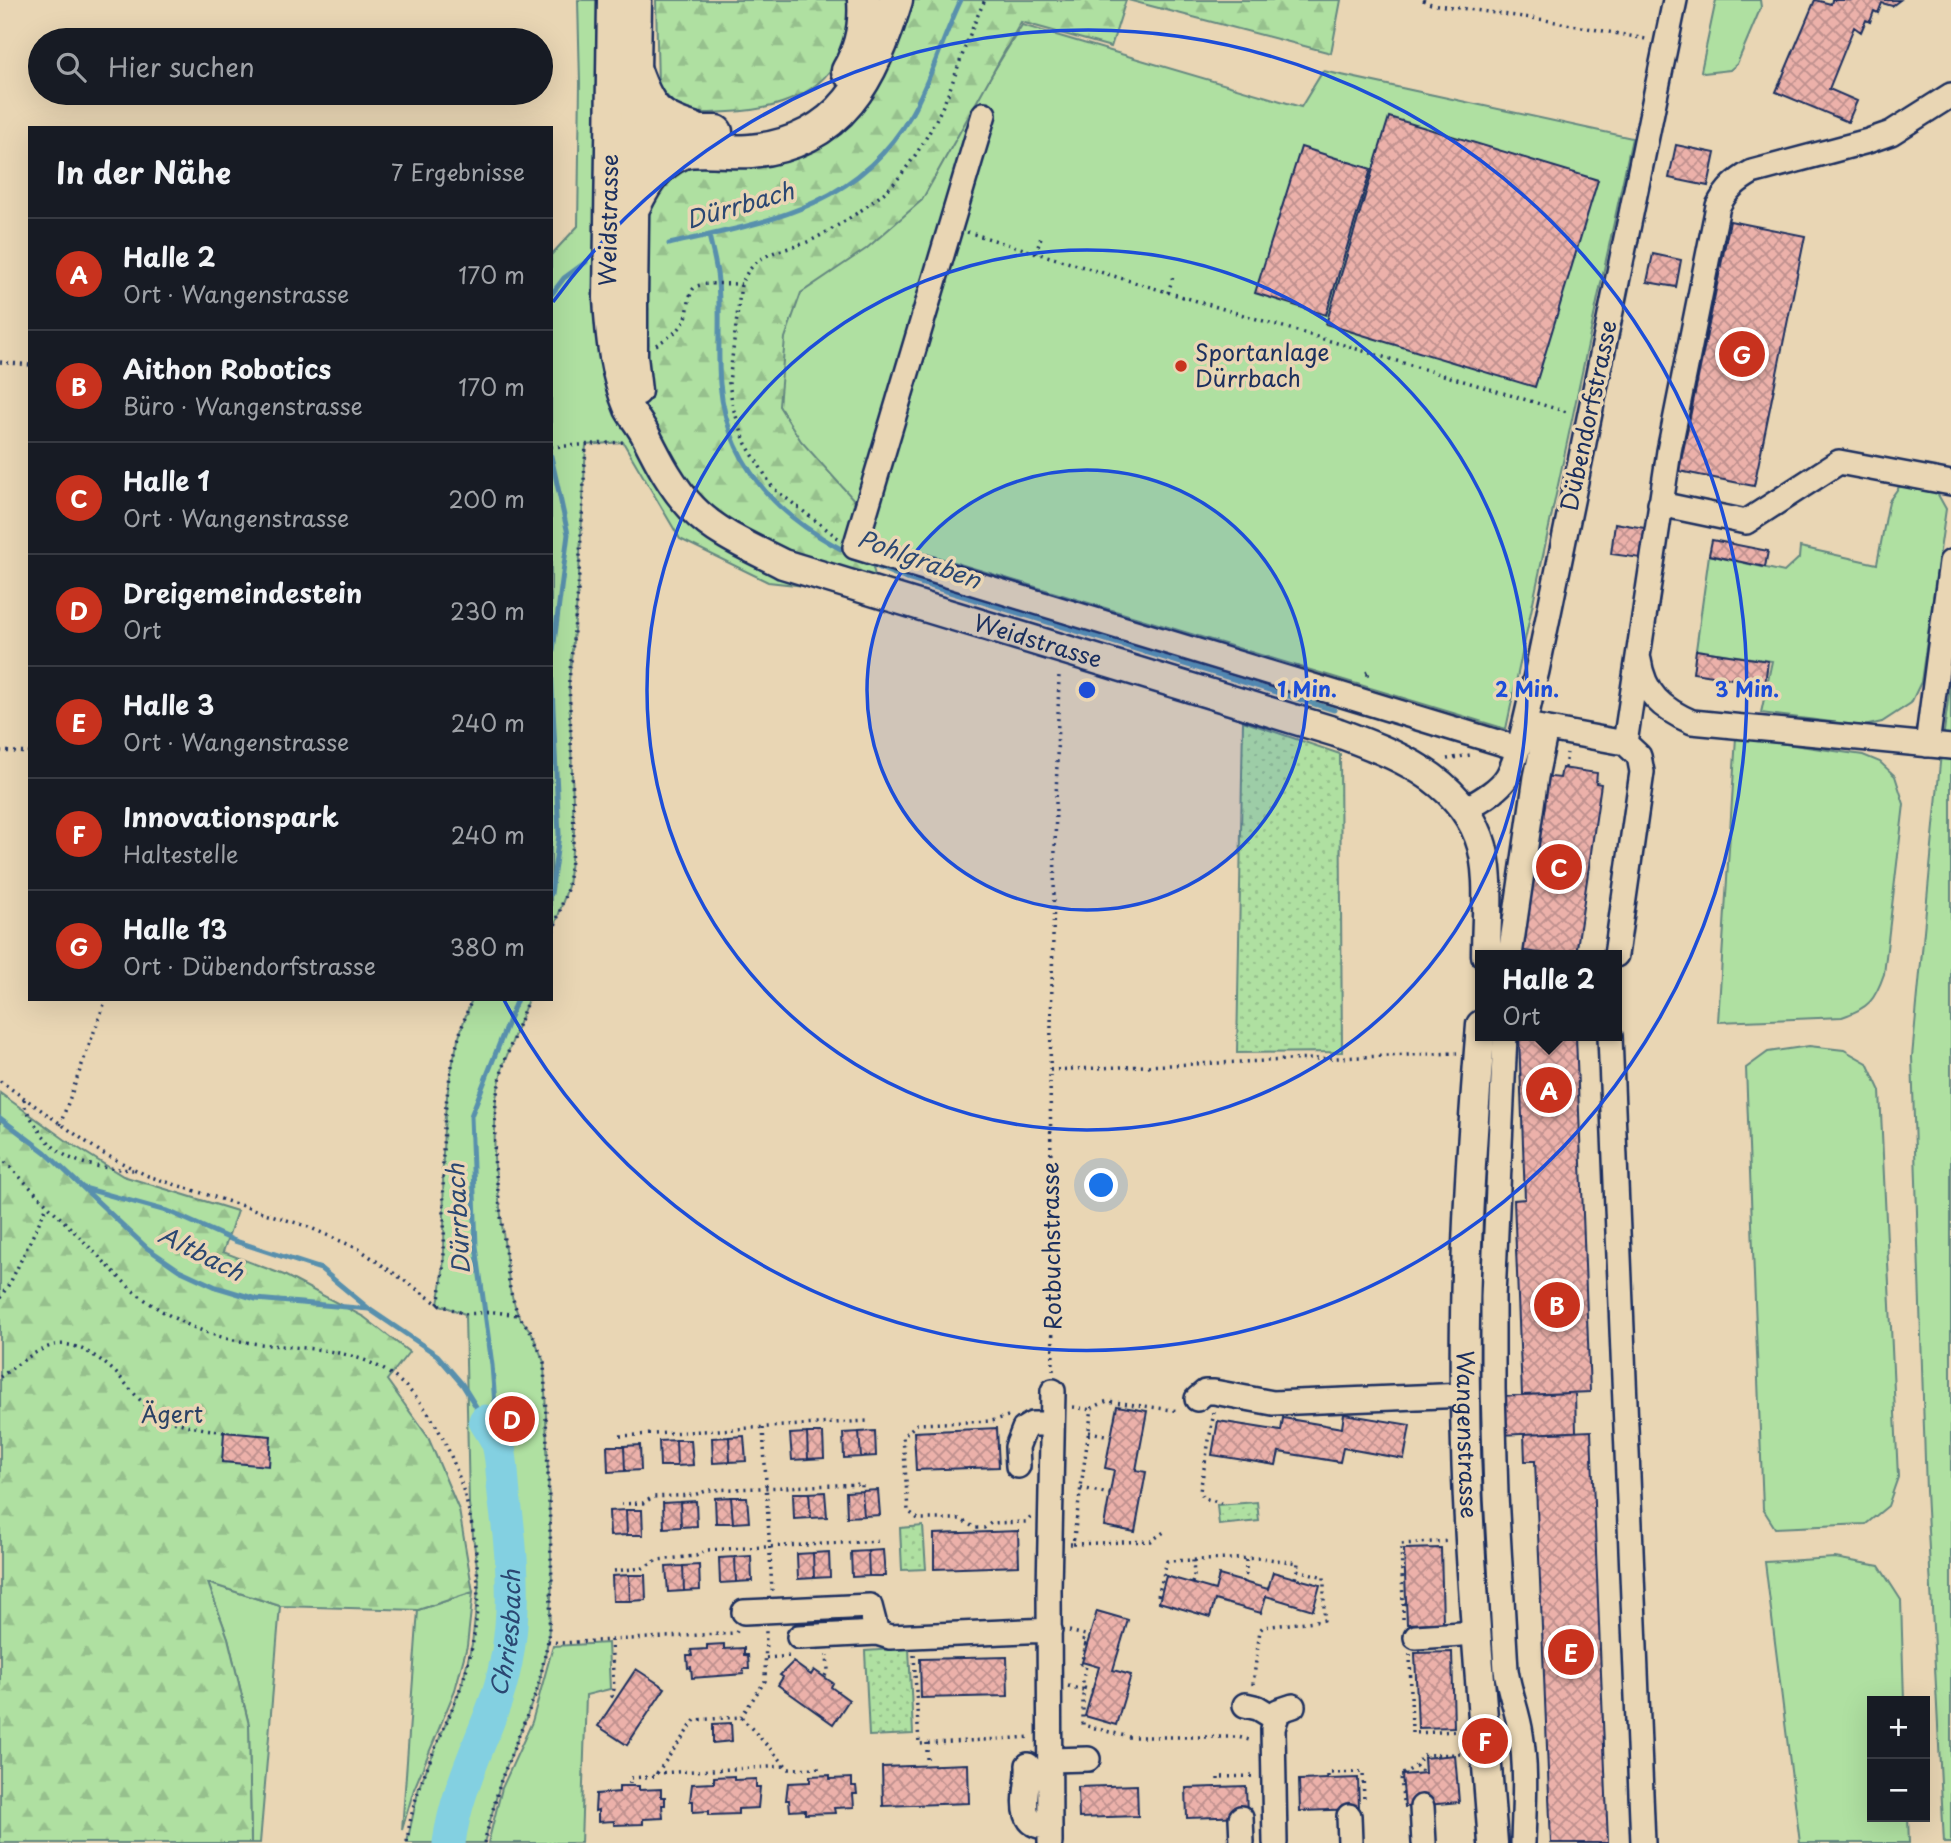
<!DOCTYPE html>
<html lang="de">
<meta charset="utf-8">
<style>
:root{--surface:#171b24;--page:#20242c;--text:#f1f3f6;--muted:#9ea1a6;--line:#363941;--accent:#c8321e}
body{margin:0;font-family:"Playpen Sans",sans-serif;background:var(--page);color:var(--text)}
.controls{position:absolute;right:21px;bottom:21px;display:grid;overflow:hidden;border-radius:0px;box-shadow:0 7px 28px #0002}
.controls button{width:63px;height:63px;display:grid;place-items:center;padding:0;border:0;border-bottom:2px solid var(--line);background:var(--surface);color:var(--text);font:35px sans-serif}
.you{position:absolute;left:1102px;top:1186px;width:24px;height:24px;margin:-18px;border:5px solid #fff;border-radius:50%;background:#1a73e8;box-shadow:0 0 0 10px #1a73e833}
.badge{display:grid;place-items:center;width:46px;height:46px;border-radius:50%;background:var(--accent);color:#fff;font-size:23px;font-weight:700}
.pin{position:absolute;translate:-50% -50%;border:4px solid #fff;box-shadow:0 2px 7px #0006}
.popup{position:absolute;left:1475px;top:950px;width:147px;height:91px;box-sizing:border-box;display:grid;place-content:center;border-radius:0px;background:var(--surface);filter:drop-shadow(0 2px 5px #0005);font-size:23px;white-space:nowrap;color:var(--muted)}
.popup b{font-size:26px;color:var(--text)}
.popup::after{content:'';position:absolute;left:50%;top:100%;margin-left:-14px;border:14px solid transparent;border-top-color:var(--surface)}
.list{margin:0;padding:0;list-style:none}
h2{display:flex;justify-content:space-between;align-items:center;height:91px;margin:0;padding:0 28px;font-size:30px}
h2 small{font-size:23px;font-weight:400;color:var(--muted)}
.list li{display:grid;grid-template-columns:46px 1fr auto;gap:21px;align-items:center;box-sizing:border-box;height:112px;padding:0 28px;border-top:2px solid var(--line)}
.list b{display:block;font-size:26px;white-space:nowrap}
.list p{margin:0;font-size:23px;white-space:nowrap;color:var(--muted)}
.list em{font-size:23px;font-style:normal;color:var(--muted)}
.icon{flex:none;width:38px;height:38px;fill:none;stroke:currentColor;stroke-width:2;stroke-linecap:round;stroke-linejoin:round}
.map{position:relative;flex:none;width:1951px;height:1843px;overflow:hidden}
.search{position:absolute;background:var(--surface);box-shadow:0 7px 28px #0002;left:28px;top:28px;width:525px;height:77px;display:flex;align-items:center;gap:18px;box-sizing:border-box;padding:0 24px;border-radius:38px;color:var(--muted);font-size:26px}
.panel{position:absolute;background:var(--surface);box-shadow:0 7px 28px #0002;left:28px;top:126px;width:525px;height:875px;border-radius:0px}
.map>svg:first-child{display:block}
</style>
<div class="map">
<svg width="1951" height="1843" viewBox="0 0 1951 1843">
<defs>
<pattern id="forest-firs" width="22" height="20" patternUnits="userSpaceOnUse" patternTransform="scale(1.75)"><rect width="22" height="20" fill="#afe0a1"/><path d="M5 1l3.5 6h-7zM16 11l3.5 6h-7z" fill="#96c08d"/></pattern>
<pattern id="park-dots" width="8" height="8" patternUnits="userSpaceOnUse" patternTransform="scale(1.75)"><rect width="8" height="8" fill="#afe0a1"/><path d="M2 2h.1M6 6h.1" fill="none" stroke="#96c08d" stroke-width="1.8" stroke-linecap="round"/></pattern>
<pattern id="building-cross-hatch" width="8" height="8" patternUnits="userSpaceOnUse" patternTransform="scale(1.75)"><rect width="8" height="8" fill="#ecb1aa"/><path d="M0 0l8 8M0 8l8-8" fill="none" stroke="#be908e"/></pattern>
</defs>
<rect width="100%" height="100%" fill="#e9d6b4"/>
<filter id="ink" filterUnits="userSpaceOnUse"><feTurbulence type="fractalNoise" baseFrequency=".0143" numOctaves="2"/><feDisplacementMap in="SourceGraphic" scale="14" xChannelSelector="R" yChannelSelector="G"/><feConvolveMatrix kernelMatrix="1 2 1 2 8 2 1 2 1" color-interpolation-filters="sRGB"/></filter>
<g filter="url(#ink)">
<path fill="#afe0a1" stroke="#658880" stroke-width="2" d="M578,0H612L635,204L880,594L768,582L680,539L623,442L586,445L578,591L569,681L574,833L568,886L551,938V255L578,226L580,83Z
M1716,0H1760L1761,7L1737,64L1730,70L1704,73L1701,71Z
M1022,25L1301,107L1323,71L1632,138L1506,729L867,536L795,450L779,406L781,336L801,287L922,188Z
M1917,485L1936,491L1946,509L1921,682L1911,703L1882,722L1864,726L1761,713L1772,661L1696,650L1709,555L1784,572L1799,558L1800,547L1877,564L1889,501L1899,487Z
M1951,677V1843H1944L1926,1491L1912,1057L1940,763Z
M1736,737L1863,755L1880,762L1895,776L1904,804L1884,974C1875,1000 1869,1008 1842,1017L1718,1022Z
M472,999H528L503,1066L496,1098L494,1158L510,1290L518,1315L532,1333L544,1362L552,1583L548,1641L538,1688L501,1780L484,1843H407L419,1787L461,1687L472,1644L479,1582L469,1504L465,1314L438,1304C449,1254 442,1203 443,1153C444,1100 452,1048 472,999Z
M1809,1046L1844,1050L1867,1063L1880,1091L1898,1477L1888,1506L1866,1524L1775,1528L1763,1509L1746,1068L1768,1052Z
M1835,1558L1879,1566L1901,1600L1904,1701H1872V1817H1908L1909,1843H1800L1765,1562Z
M208,1583L280,1606L260,1843H251L249,1725L228,1638Z
M473,1592L467,1646L455,1690L414,1789L402,1830L418,1610Z
M608,1643L610,1689L586,1695L581,1843H488L502,1788L532,1722L553,1646Z"/>
<path fill="url(#forest-firs)" stroke="#658880" stroke-width="2" d="M656,0H848C854,78 799,109 729,112C714,113 696,115 682,109C673,105 665,93 658,86Z
M896,0H1126L1111,47L1021,22L922,200L866,249L801,293L785,338L779,406L801,441L855,501L880,594L725,535L644,432L635,379L649,179L655,171L811,133Z
M1128,0H1341L1331,53Z
M0,1093L67,1141L123,1176L237,1211L223,1252L284,1275L364,1317L409,1352L387,1380L428,1437L459,1510L473,1592L418,1610L280,1606L208,1583L228,1638L249,1725L251,1843H0Z"/>
<path fill="url(#park-dots)" stroke="#658880" stroke-width="2" d="M1243,721L1340,754L1342,1052L1237,1053Z
M1257,1502L1259,1521L1219,1525L1217,1505Z
M923,1526L926,1569L902,1570L900,1528Z
M909,1648L913,1734L869,1736L865,1651Z"/>
<g fill="none" stroke-linecap="round" stroke-linejoin="round">
<path stroke="#5990ad" stroke-width="5" d="M709,235C712,250 717,266 718,282C721,316 717,350 720,384C730,491 812,542 904,578L1334,710
M669,244C767,222 858,208 912,113C932,77 943,37 961,0
M551,295L564,278L586,262
M551,456L568,534L551,666
M551,667L559,835L551,894
M0,1118L45,1152L147,1248L179,1270L216,1287L256,1299L369,1309L437,1355L462,1384L485,1421
M84,1188L170,1212L235,1241L321,1269L368,1308
M498,1444L492,1365L476,1246L471,1116L517,999"/>
<path stroke="#83d0e1" stroke-width="33" id="s1" d="M449,1843C456,1791 480,1746 497,1697C518,1633 514,1567 505,1502C502,1484 503,1462 498,1444C495,1436 489,1428 485,1421"/>
</g>
<path fill="url(#building-cross-hatch)" stroke="#1b2f5e" stroke-width="2" d="M1815,0L1831,4L1832,0H1900L1892,6L1882,3L1878,13L1874,11L1870,22L1866,20L1861,32L1854,27L1829,89L1857,101L1848,122L1776,92Z
M1389,117L1598,180L1535,387L1326,324Z
M1676,145L1715,153L1708,186L1669,178Z
M1301,147L1371,169L1326,315L1255,293Z
M1730,221L1805,236L1754,486L1679,471Z
M1653,254L1681,260L1676,287L1647,282Z
M1615,523L1645,528L1640,558L1611,554Z
M1712,540L1768,551L1765,567L1709,555Z
M1696,650L1768,661L1765,684L1693,673Z
M1562,768L1597,773L1596,783L1601,784L1576,955H1555L1517,950L1542,776L1560,778Z
M1519,1036H1576L1590,1392L1522,1395L1514,1200L1525,1199Z
M1575,1393L1576,1432L1498,1435L1496,1396Z
M1117,1406L1147,1411L1136,1470L1146,1472L1135,1532L1104,1526L1114,1470L1105,1468Z
M1344,1414L1410,1425L1404,1459L1343,1448L1340,1462L1279,1452L1276,1465L1212,1455L1218,1421L1281,1431L1283,1418L1342,1428Z
M997,1428L999,1467L916,1470L914,1432Z
M875,1431L876,1456L861,1457L859,1432Z
M1591,1431L1608,1843H1551L1535,1461H1525L1524,1434Z
M224,1432L271,1436L269,1466L222,1462Z
M859,1432L861,1457L844,1458L843,1433Z
M807,1433H823L824,1458L808,1459Z
M807,1433L808,1459L792,1460L790,1434Z
M744,1436L746,1461L730,1462L729,1437Z
M729,1437L730,1462L713,1463L712,1438Z
M676,1440H691L693,1465L677,1466Z
M676,1440L677,1466H660L659,1441Z
M640,1445L641,1470L625,1471L624,1446Z
M607,1446H624L625,1471L608,1472Z
M878,1490L880,1515L864,1516L862,1491Z
M862,1491L864,1516L847,1517L846,1492Z
M825,1492L827,1517L811,1518L809,1493Z
M793,1493H809L811,1518L794,1519Z
M731,1497H747L749,1522L733,1523Z
M731,1497L733,1523H716L715,1498Z
M696,1501L697,1526L681,1527L680,1502Z
M680,1502L681,1527L664,1528L663,1503Z
M626,1510H642L643,1535H627Z
M626,1510L627,1535L610,1536L609,1511Z
M1018,1531L1019,1566L934,1569V1534Z
M1441,1548L1443,1623L1407,1624L1404,1549Z
M883,1550L885,1576H869L868,1551Z
M868,1551L869,1576L852,1577L851,1552Z
M829,1552L830,1577L814,1578L813,1553Z
M813,1553L814,1578L798,1579L797,1554Z
M751,1556L752,1581L736,1582L735,1557Z
M735,1557L736,1582L720,1583L719,1558Z
M699,1565L700,1590L684,1591L683,1566Z
M683,1566L684,1591L668,1592L666,1567Z
M1273,1572L1320,1585L1313,1610L1266,1596L1261,1613L1215,1600L1210,1617L1159,1602L1166,1576L1215,1590L1219,1575L1268,1589Z
M629,1575H645L646,1600L630,1601Z
M629,1575L630,1601H613L612,1576Z
M1097,1611L1128,1620L1113,1670L1131,1675L1116,1725L1085,1716L1099,1667L1082,1662Z
M724,1644V1649L744,1648V1655H748L749,1669H743L744,1674L692,1678L691,1667L688,1668L687,1656H692L691,1650L707,1649V1645Z
M1452,1652L1454,1727L1418,1728L1415,1653Z
M1007,1657L1008,1696L921,1698L920,1659Z
M793,1662L811,1675L814,1670L833,1683L831,1687L849,1700L833,1724L778,1685L783,1677L780,1675Z
M636,1669L665,1688L627,1745L598,1726Z
M731,1723L732,1741L713,1743V1724Z
M1455,1755L1459,1802L1405,1807L1402,1775L1425,1773L1424,1758Z
M968,1764L969,1803L883,1806L882,1767Z
M830,1775V1779L852,1778V1786H856L857,1794H853L854,1807L834,1808L835,1813L805,1814V1810L790,1811L789,1800H786L788,1783L810,1782V1776Z
M734,1776V1780L756,1779V1787H760L758,1808L738,1809V1814L709,1815V1811L693,1812V1801H690L692,1784L714,1783V1777Z
M1358,1778L1359,1809L1300,1811L1299,1780Z
M1137,1785L1138,1816L1079,1818L1078,1787Z
M619,1786H639V1790L661,1789V1797H665V1805H662L663,1818L643,1819V1824L614,1825V1821L598,1822V1810L595,1811L596,1794L619,1792Z
M1246,1786L1247,1816L1187,1818L1186,1788Z"/>
<g fill="none" stroke-linecap="round" stroke-linejoin="round">
<g stroke="#1b2f5e" stroke-width="28">
<path id="minor" d="M984,114L855,547L1517,748
M1660,504L1746,522L1839,462L1951,483
M1639,660C1644,694 1662,709 1692,722L1951,747
M1532,726L1625,743
M1927,745L1951,562
M1464,810C1479,801 1498,791 1507,777C1520,756 1530,697 1537,671L1675,0
M1510,955L1536,777L1546,729
M1616,955L1642,772L1639,756L1625,743L1669,451L1718,206C1727,189 1736,181 1752,172L1868,141L1891,133L1951,95
M1505,1036L1493,1296V1389L1496,1495L1506,1670C1509,1692 1518,1712 1521,1734C1527,1771 1524,1806 1523,1843
M1610,1036L1643,1843
M1197,1399L1205,1392H1214L1273,1403L1465,1395
M1018,1466L1017,1447L1024,1429L1032,1424H1052
M744,1612L870,1606L877,1633L890,1637L1050,1630
M799,1637L877,1633
M1416,1637L1476,1633
M1245,1705L1258,1708L1276,1719
M1050,1760L1088,1759
M1028,1765C1030,1789 1012,1828 1050,1827
M1422,1807L1424,1843
M1349,1816L1350,1843
M1241,1818L1242,1843
M1050,1843L1049,1590L1053,1391
M1275,1843L1273,1729L1278,1711L1293,1706"/>
</g>
<g stroke="#1b2f5e" stroke-width="33">
<g id="major">
<path id="s2" d="M612,0L608,298C610,336 614,374 629,409C634,418 641,426 646,436C659,462 672,487 692,508C717,534 752,548 783,564L1336,732C1392,753 1456,776 1479,837C1492,870 1486,920 1486,955"/>
<path d="M637,0L633,298V356L637,391"/>
<path id="s3" d="M1481,1025C1471,1148 1463,1271 1465,1395C1466,1544 1482,1694 1493,1843"/>
</g>
</g>
<g stroke="#1b2f5e" stroke-width="37">
<path id="highway" d="M635,71C648,107 655,118 693,129
M848,71C861,49 866,25 864,0
M684,151C666,151 652,150 636,141C659,127 690,133 716,132
M635,204C646,182 658,163 681,153C695,147 733,153 751,151C842,142 872,78 896,0"/>
</g>
<path stroke="#1b2f5e" stroke-width="3.5" stroke-dasharray="2 5" stroke-linecap="butt" d="M1423,0L1431,4L1545,20L1646,39
M967,232L1570,413
M1036,253L1042,234
M1168,293L1174,273
M656,345C667,338 679,332 685,320C690,310 687,294 695,287C703,282 731,284 741,284
M0,362L30,365
M551,447L623,442
M838,538L773,488L746,444L733,408L729,383L741,284C758,247 783,254 814,239C837,227 880,200 896,181C917,156 936,123 948,94C960,63 970,30 985,0
M1366,673L1368,672L1370,674L1368,675V669
M0,751L30,753
M1447,759L1470,755
M1565,768L1567,753
M551,938L568,886L574,833L569,681L578,591L586,445
M1050,1070L1457,1053
M0,1081L102,1153L148,1176L306,1226L359,1249L438,1304L465,1314L495,1312L518,1315
M24,1099C24,1109 30,1116 35,1124C60,1164 89,1167 133,1170
M60,1125L106,999
M0,1157L132,1290C160,1312 190,1329 225,1338C270,1349 317,1344 361,1359C402,1373 430,1409 447,1447C481,1522 489,1611 460,1689C441,1740 412,1788 407,1843
M0,1298L11,1281L47,1206
M438,1304C449,1254 442,1203 443,1153C444,1100 452,1048 472,999
M1053,1371L1050,1070L1059,672
M0,1377C16,1366 32,1352 51,1346C74,1338 103,1360 118,1375C129,1387 139,1401 152,1410C174,1425 199,1428 224,1432
M1073,1407L1092,1410
M1214,1412L1200,1491L1204,1498L1221,1503
M1008,1416L992,1421L917,1424L903,1436L908,1511L918,1519H960L975,1528H984L991,1523L1027,1522L1031,1517
M763,1428L772,1591
M1089,1432L1111,1436
M620,1436L867,1421
M1081,1488L1110,1494
M621,1504L643,1503L653,1497L694,1495L709,1490L862,1484V1488
M1070,1544H1073L1092,1408L1107,1401L1180,1411
M1073,1544L1151,1541L1167,1530
M614,1571L643,1568L657,1560L696,1556L707,1550L881,1541
M1295,1578L1297,1570
M1242,1582L1246,1574V1558
M1192,1583L1194,1576L1193,1560
M1158,1596L1167,1561L1262,1558L1298,1563L1297,1570L1324,1577V1620L1263,1627L1260,1630L1253,1684L1255,1686
M1403,1603V1622
M1406,1604L1403,1603L1401,1544L1450,1541
M1069,1631L1085,1635L1082,1644L1086,1645L1081,1664L1086,1666L1083,1678V1725L1129,1737H1238L1253,1741
M611,1640L614,1689L612,1696L615,1698
M548,1641L560,1643L736,1633L737,1631
M1410,1654L1412,1733L1462,1731
M914,1655L919,1744L1032,1737
M766,1658L791,1656
M825,1676L828,1670L827,1655
M1068,1686L1083,1690
M1084,1688L1092,1690
M741,1717L765,1681L766,1631
M927,1743V1762
M1422,1771L1416,1766L1423,1755L1462,1754
M657,1773L695,1720L741,1717L789,1769L818,1768V1774
M1328,1777V1773L1363,1772L1364,1802
M1218,1780V1777L1255,1776
M630,1784V1778L657,1776V1773L788,1766
M1403,1801L1401,1775L1416,1766
M484,1843L501,1780L538,1688L548,1641L552,1583L544,1362L532,1333L518,1315L510,1290L494,1158L496,1098L503,1066L528,999"/>
<use href="#minor" stroke="#e9d6b4" stroke-width="23"/>
<use href="#major" stroke="#e9d6b4" stroke-width="28"/>
<use href="#highway" stroke="#e9d6b4" stroke-width="32"/>
</g>
</g>
<circle cx="1087" cy="690" r="220" fill="#1d4ed8" fill-opacity=".12"/>
<g fill="none" stroke="#1d4ed8" stroke-width="3.5">
<circle cx="1087" cy="690" r="220"/>
<circle cx="1087" cy="690" r="440"/>
<path d="M553 302A660 660 0 1 1 504 1000"/>
</g>
<circle fill="#c8321e" stroke="#e9d6b4" stroke-width="2.5" cx="1181" cy="366" r="7"/>
<g text-anchor="middle" stroke-width="7" stroke-linejoin="round" paint-order="stroke">
<g font-size="23" fill="#1b2f5e" stroke="#e9d6b4">
<text transform="translate(609 220) rotate(-89)" y="8">Weidstrasse</text>
<text transform="translate(1589 416) rotate(-78)" y="8">Dübendorfstrasse</text>
<text dy="8" stroke="none"><textPath href="#s2" startOffset="903">Weidstrasse</textPath></text>
<text transform="translate(1052 1246) rotate(-91)" y="8">Rotbuchstrasse</text>
<text dy="8" stroke="none"><textPath href="#s3" startOffset="410">Wangenstrasse</textPath></text>
</g>
<g font-size="23" fill="#1b2f5e" stroke="#e9d6b4" text-anchor="start">
<text x="1195" y="361">Sportanlage<tspan x="1195" dy="26">Dürrbach</tspan></text>
</g>
<g font-size="23" fill="#2a4165" stroke="#e9d6b4">
<text x="172" y="1423">Ägert</text>
</g>
<g font-size="24" font-style="italic" fill="#2b4772" stroke="#e9d6b4">
<text transform="translate(740 206) rotate(-16)" y="8">Dürrbach</text>
<text transform="translate(919 560) rotate(20)" y="8">Pohlgraben</text>
<text transform="translate(459 1219) rotate(-93)" y="8">Dürrbach</text>
<text transform="translate(201 1254) rotate(27)" y="8">Altbach</text>
<text dy="8" stroke="none"><textPath href="#s1" startOffset="219">Chriesbach</textPath></text>
</g>
</g>
<circle cx="1087" cy="690" r="10" fill="#1d4ed8" stroke="#e9d6b4" stroke-width="3.5"/>
<g font-size="21" text-anchor="middle" font-weight="bold" fill="#1d4ed8" stroke="#e9d6b4" stroke-width="7" stroke-linejoin="round" paint-order="stroke">
<text x="1307" y="697">1 Min.</text>
<text x="1527" y="697">2 Min.</text>
<text x="1747" y="697">3 Min.</text>
</g>
</svg>
<div class="controls">
<button>+</button>
<button>−</button>
</div>
<div class="you"></div>
<div class="pin badge" style="left:1549px;top:1090px">A</div>
<div class="popup"><b>Halle 2</b>Ort</div>
<div class="pin badge" style="left:1557px;top:1305px">B</div>
<div class="pin badge" style="left:1559px;top:867px">C</div>
<div class="pin badge" style="left:512px;top:1419px">D</div>
<div class="pin badge" style="left:1571px;top:1652px">E</div>
<div class="pin badge" style="left:1485px;top:1741px">F</div>
<div class="pin badge" style="left:1742px;top:354px">G</div>
<div class="search"><svg class="icon" aria-label="search" viewBox="0 0 24 24"><circle cx="10" cy="10" r="6"/><path d="M15 15l6 6"/></svg>Hier suchen</div>
<section class="panel">
<h2>In der Nähe<small>7 Ergebnisse</small></h2>
<ul class="list">
<li><span class="badge">A</span><div><b>Halle 2</b><p>Ort · Wangenstrasse</p></div><em>170 m</em></li>
<li><span class="badge">B</span><div><b>Aithon Robotics</b><p>Büro · Wangenstrasse</p></div><em>170 m</em></li>
<li><span class="badge">C</span><div><b>Halle 1</b><p>Ort · Wangenstrasse</p></div><em>200 m</em></li>
<li><span class="badge">D</span><div><b>Dreigemeindestein</b><p>Ort</p></div><em>230 m</em></li>
<li><span class="badge">E</span><div><b>Halle 3</b><p>Ort · Wangenstrasse</p></div><em>240 m</em></li>
<li><span class="badge">F</span><div><b>Innovationspark</b><p>Haltestelle</p></div><em>240 m</em></li>
<li><span class="badge">G</span><div><b>Halle 13</b><p>Ort · Dübendorfstrasse</p></div><em>380 m</em></li>
</ul>
</section>
</div>
